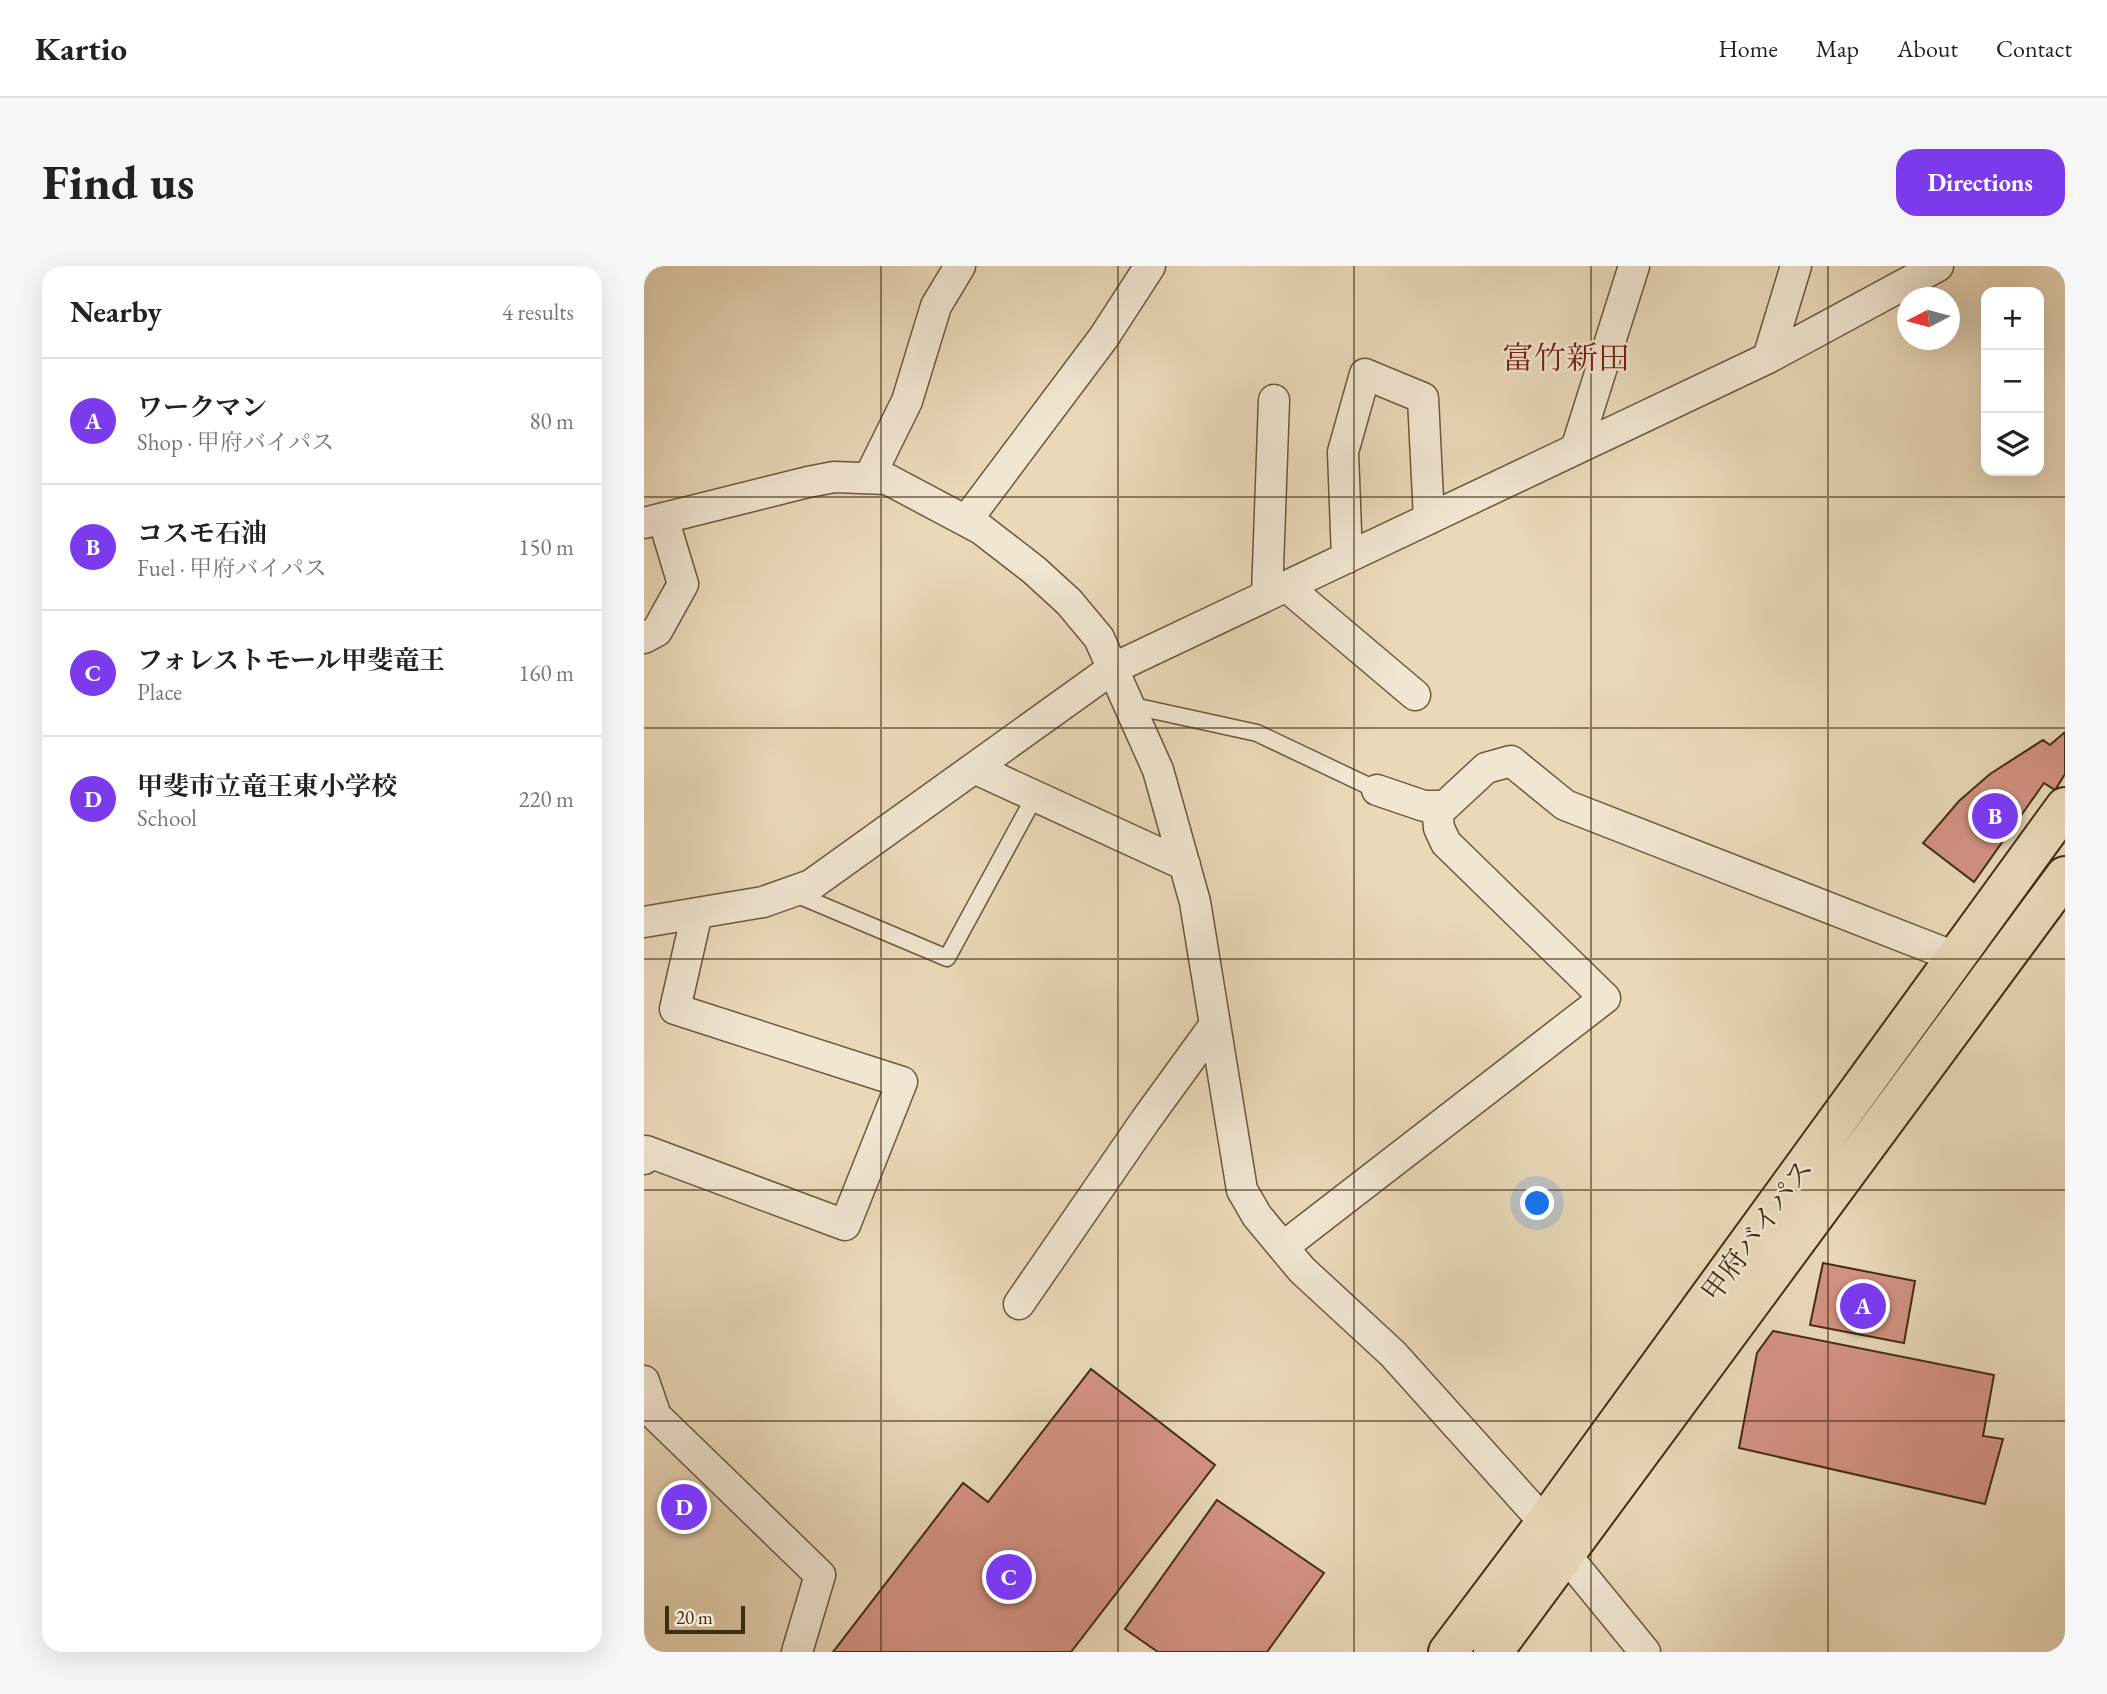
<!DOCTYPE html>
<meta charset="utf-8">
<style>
:root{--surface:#fff;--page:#f6f6f6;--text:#222;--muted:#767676;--line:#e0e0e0;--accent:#7c3aed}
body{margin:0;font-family:"EB Garamond","Noto Serif JP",serif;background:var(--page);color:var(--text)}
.controls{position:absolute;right:21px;top:21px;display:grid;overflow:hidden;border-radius:14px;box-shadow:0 7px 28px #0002}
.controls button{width:63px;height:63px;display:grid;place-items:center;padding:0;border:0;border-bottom:2px solid var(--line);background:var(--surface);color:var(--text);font:35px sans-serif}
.compass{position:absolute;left:1253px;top:21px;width:63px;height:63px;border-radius:50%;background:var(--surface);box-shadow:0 7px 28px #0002;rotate:264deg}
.scale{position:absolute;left:21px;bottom:18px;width:80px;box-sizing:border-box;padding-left:7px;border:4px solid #412d10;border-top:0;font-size:19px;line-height:24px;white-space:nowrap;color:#412d10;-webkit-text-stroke:5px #f1e6d2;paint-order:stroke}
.you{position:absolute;left:894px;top:938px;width:24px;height:24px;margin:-18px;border:5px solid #fff;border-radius:50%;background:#1a73e8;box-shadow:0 0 0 10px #1a73e833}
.badge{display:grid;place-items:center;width:46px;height:46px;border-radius:50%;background:var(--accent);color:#fff;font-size:23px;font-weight:700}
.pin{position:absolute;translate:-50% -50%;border:4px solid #fff;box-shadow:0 2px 7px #0006}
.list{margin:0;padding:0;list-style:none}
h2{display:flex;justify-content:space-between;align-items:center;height:91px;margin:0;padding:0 28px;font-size:30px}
h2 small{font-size:23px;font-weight:400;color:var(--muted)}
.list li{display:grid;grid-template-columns:46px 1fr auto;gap:21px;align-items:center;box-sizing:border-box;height:126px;padding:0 28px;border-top:2px solid var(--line)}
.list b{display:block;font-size:26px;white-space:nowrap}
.list p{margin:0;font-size:23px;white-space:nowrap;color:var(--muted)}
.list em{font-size:23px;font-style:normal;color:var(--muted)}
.icon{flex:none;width:38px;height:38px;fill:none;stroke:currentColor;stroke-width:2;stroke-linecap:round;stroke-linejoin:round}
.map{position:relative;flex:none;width:1421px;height:1386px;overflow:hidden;border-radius:21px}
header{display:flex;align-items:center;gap:42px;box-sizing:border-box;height:98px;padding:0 35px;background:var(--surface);border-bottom:2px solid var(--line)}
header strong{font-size:33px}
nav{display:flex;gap:38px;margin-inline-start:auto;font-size:24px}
.intro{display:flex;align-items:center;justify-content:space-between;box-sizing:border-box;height:168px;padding:0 42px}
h1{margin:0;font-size:49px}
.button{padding:18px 32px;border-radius:21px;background:var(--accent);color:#fff;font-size:24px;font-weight:700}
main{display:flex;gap:42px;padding:0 42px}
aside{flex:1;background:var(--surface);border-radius:21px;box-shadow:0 7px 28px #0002}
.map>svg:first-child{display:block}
</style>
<header>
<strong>Kartio</strong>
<nav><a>Home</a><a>Map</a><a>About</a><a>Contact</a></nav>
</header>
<div class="intro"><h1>Find us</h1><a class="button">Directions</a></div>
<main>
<aside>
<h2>Nearby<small>4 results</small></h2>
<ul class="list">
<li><span class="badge">A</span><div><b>ワークマン</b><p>Shop · 甲府バイパス</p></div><em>80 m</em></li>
<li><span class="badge">B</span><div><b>コスモ石油</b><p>Fuel · 甲府バイパス</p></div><em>150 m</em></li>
<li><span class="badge">C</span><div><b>フォレストモール甲斐竜王</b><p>Place</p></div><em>160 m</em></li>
<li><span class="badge">D</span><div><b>甲斐市立竜王東小学校</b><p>School</p></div><em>220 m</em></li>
</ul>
</aside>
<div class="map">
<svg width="1421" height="1386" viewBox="0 0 1421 1386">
<rect width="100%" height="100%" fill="#ead9b9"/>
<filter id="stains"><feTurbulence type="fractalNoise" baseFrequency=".00286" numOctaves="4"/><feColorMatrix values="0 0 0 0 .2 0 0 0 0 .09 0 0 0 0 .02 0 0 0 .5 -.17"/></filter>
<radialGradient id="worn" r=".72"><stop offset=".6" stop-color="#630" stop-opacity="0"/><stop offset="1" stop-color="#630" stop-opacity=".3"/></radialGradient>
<path fill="#d49384" stroke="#412d10" stroke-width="2" d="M1421,466V508L1411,524L1400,517L1330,616L1279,577L1315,535L1346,508L1399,474L1406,479Z
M1179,997L1271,1015L1260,1077L1166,1059Z
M1129,1065L1350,1109L1339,1170L1359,1173L1341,1238L1095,1182L1113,1087Z
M447,1103L571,1199L427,1386H189L319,1217L344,1236Z
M573,1234L680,1307L623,1386H514L481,1363Z"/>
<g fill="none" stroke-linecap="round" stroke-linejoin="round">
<g stroke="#6b583a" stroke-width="19">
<path id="lane" d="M485,439L613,467L733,524
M149,627L303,692L391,530"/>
</g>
<g stroke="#6b583a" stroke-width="33">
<path id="street" d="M1124,92L1152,0
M932,183L990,0
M225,212L263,135L292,40L316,0
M322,255L460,71L506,0
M0,257L164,216L190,211L243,213L337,263L390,304L425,336L455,372L514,504L551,636L598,924L613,950L658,1004L749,1088L901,1257
M703,292L699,186L721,108L779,132L785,253
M642,320L771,429
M623,329L630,134
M0,372L13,365L39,318L19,252
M330,502L541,599
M733,524L780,540H801L842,502L867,495L921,539L1311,691
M0,656L119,636L167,619L468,403L1124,92L1294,0
M0,893L2,885L201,959L258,816L31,743L53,647
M639,981L961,732L802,577L795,562L793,540
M375,1038L501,855L570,760
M0,1115L12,1150L176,1309L153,1386
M920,1287L1001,1386"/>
</g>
<g stroke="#412d10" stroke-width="42">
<path id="highway" d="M804,1386L901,1257L1421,541
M849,1386L1421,610"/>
</g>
<use href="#lane" stroke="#f1e6d2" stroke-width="16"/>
<use href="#street" stroke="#f1e6d2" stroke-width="30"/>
<use href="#highway" stroke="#ead9b9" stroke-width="38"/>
</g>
<path fill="none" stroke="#412d10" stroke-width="2" stroke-opacity="0.55" d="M237,0V1386M474,0V1386M710,0V1386M947,0V1386M1184,0V1386M0,231H1421M0,462H1421M0,693H1421M0,924H1421M0,1155H1421"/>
<g text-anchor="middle" stroke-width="5" stroke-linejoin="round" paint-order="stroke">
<g font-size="28" fill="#412d10" stroke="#f1e6d2">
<text transform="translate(1113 964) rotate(-54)" y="10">甲府バイパス</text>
</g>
<g font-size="32" fill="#7a1f14" stroke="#f1e6d2">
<text x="922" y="103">富竹新田</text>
</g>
</g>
<rect width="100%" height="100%" filter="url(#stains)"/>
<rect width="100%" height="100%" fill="url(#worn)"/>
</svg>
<div class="controls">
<button>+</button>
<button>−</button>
<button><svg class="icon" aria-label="layers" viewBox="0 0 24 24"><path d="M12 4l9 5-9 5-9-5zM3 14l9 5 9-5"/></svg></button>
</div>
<svg class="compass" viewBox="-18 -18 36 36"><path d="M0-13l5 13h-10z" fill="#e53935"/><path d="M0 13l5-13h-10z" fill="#767676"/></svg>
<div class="scale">20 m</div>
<div class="you"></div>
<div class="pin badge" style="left:1219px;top:1040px">A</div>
<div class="pin badge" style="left:1351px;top:550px">B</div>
<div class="pin badge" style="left:365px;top:1311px">C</div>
<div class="pin badge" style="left:40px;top:1241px">D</div>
</div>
</main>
